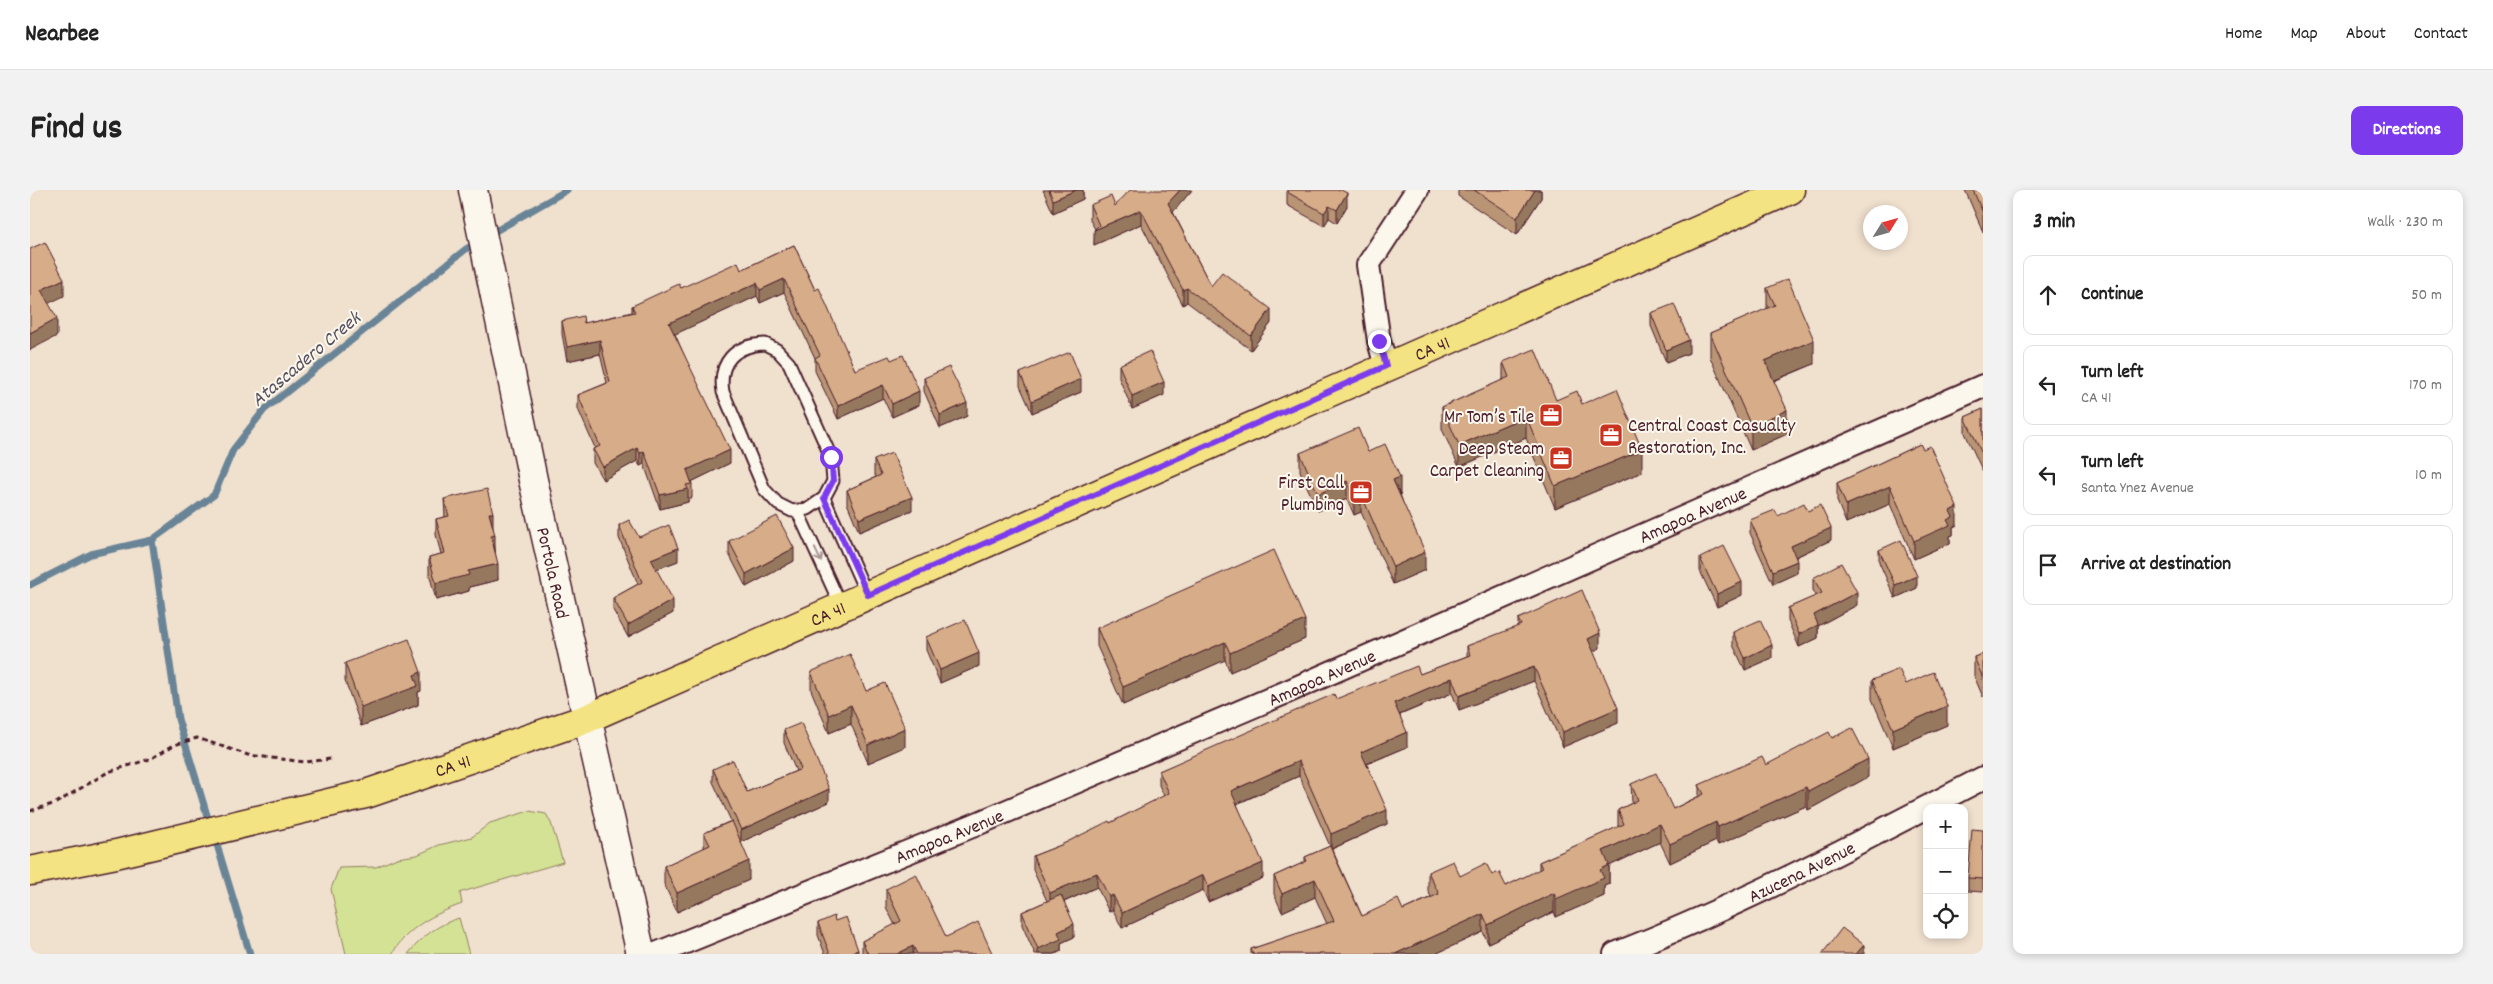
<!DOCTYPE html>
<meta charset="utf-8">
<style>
:root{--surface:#fff;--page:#f2f2f2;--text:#222;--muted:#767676;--line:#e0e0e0;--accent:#7c3aed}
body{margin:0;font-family:Dekko,sans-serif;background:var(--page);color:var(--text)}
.controls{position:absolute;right:15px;bottom:15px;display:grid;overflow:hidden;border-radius:10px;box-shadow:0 2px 8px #0003}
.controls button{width:45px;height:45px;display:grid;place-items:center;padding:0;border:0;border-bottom:1px solid var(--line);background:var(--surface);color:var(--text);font:25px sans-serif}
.compass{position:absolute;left:1833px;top:15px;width:45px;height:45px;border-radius:50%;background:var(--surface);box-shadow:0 2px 8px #0003;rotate:53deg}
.stop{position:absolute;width:15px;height:15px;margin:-11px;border:4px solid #7c3aed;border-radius:50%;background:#fff}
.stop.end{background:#7c3aed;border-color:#fff;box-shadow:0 1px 5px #0008}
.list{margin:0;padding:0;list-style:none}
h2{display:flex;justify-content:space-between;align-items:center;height:65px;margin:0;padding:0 20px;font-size:21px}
h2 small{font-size:16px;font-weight:400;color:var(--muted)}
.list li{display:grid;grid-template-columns:32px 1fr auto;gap:15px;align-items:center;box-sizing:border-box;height:80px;margin:0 10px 10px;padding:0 10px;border:1px solid var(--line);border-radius:10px}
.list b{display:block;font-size:19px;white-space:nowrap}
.list p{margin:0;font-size:16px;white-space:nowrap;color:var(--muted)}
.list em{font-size:16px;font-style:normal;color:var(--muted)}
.icon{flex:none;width:28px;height:28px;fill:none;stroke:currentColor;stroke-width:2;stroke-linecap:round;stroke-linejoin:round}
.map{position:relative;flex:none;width:1953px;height:764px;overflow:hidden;border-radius:10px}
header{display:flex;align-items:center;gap:30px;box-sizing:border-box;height:70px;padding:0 25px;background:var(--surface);border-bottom:1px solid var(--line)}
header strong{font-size:24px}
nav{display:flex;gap:28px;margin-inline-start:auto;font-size:18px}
.intro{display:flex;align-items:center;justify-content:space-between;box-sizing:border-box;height:120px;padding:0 30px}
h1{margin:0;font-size:35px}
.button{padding:12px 22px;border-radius:10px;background:var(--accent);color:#fff;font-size:18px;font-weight:700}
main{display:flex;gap:30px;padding:0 30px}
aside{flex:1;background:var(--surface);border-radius:10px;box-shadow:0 2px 8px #0003}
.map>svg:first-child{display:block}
</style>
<header>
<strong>Nearbee</strong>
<nav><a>Home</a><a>Map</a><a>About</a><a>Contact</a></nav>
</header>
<div class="intro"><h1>Find us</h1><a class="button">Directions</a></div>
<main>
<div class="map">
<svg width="1953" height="764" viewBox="0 0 1953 764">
<rect width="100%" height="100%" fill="#f0e0ce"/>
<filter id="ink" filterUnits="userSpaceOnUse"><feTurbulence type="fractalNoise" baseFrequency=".02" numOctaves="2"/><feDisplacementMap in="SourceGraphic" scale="10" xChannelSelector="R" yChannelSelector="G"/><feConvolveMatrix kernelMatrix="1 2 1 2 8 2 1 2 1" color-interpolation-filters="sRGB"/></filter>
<g filter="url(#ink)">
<path fill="#d4e295" stroke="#8f8060" d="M499,621L516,624L521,633L533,672L432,702L430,703L432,714C404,724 378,737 362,764H316L301,699L309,678L346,677L367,668L387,665L409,655L442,647L460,633Z
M429,728L439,764H378C393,746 407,735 429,728Z"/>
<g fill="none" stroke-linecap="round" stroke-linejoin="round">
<path stroke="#698496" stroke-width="7" d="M457,46L537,0
M122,350L148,529L180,635
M0,395L61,364L122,350L184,305L203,260L234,220L436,59L448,52
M184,645L220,764"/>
<g stroke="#4a1f2b" stroke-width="15">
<path id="service" d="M735,154L747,160L759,173L801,267L803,291L794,308L778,319L762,321L748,314L734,299L693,202C688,172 705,155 735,154Z
M794,308L837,405
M767,320L811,416"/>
</g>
<g stroke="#4a1f2b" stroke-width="26">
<g id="minor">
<path d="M1356,176L1349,151L1338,75L1387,0"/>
<path id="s1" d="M626,764L942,636L1259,501L1953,196"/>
<path id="s2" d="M1585,764C1712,715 1832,651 1953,588"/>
</g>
</g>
<g stroke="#4a1f2b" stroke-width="31">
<g id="tertiary">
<path id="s3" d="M443,0L503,290L611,764"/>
</g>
</g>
<g stroke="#4a1f2b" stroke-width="31">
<g id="primary">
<path id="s4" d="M0,681L86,664L336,604L556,529L1760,0"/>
</g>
</g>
<path stroke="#4a1f2b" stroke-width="3" stroke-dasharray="5 4" stroke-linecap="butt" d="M0,621L26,613L78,582L120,569L144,555L167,548L218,565L275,572L301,569"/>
<use href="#service" stroke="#fbf7ec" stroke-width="11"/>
<use href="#minor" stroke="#fbf7ec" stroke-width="22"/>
<use href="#tertiary" stroke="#fbf7ec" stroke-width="28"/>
<use href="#primary" stroke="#f4e382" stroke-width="28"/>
</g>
<path fill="#b99475" stroke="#4a1f2b" d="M1013,0H1053V9L1023,23Z
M1162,0L1143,22L1181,96L1241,133L1221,160L1157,112L1153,115L1111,34L1064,55L1065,39L1060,30V15L1085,16Z
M1428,0H1511V8L1487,45L1428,6Z
M1935,0H1953V42Z
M1257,2L1317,16L1307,33L1299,28L1294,36L1257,15Z
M764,55L785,100L825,180L861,170L889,215L862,227L853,208L808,229L785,181V168L754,102L730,113L727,106L645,144L700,273L661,292L662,294V308H658V312L630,319L614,274L610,276L607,271L573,290L563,273V259L565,258L548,219V205L577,193L570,164L537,171L532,144V131L554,133L602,122V116L651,98L711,80Z
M1737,98L1784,174L1744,191L1757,244L1721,260L1680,167V143L1737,119Z
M1621,123L1659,163L1636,172L1621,136Z
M1473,172L1526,210L1552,214L1612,282L1525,318L1496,248L1429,277L1412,239V217L1473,190Z
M1089,175L1134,205L1102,219L1089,188Z
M990,183L1051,202L1002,223L990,196Z
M894,188L937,226L910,238L894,201Z
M1953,219V282L1935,243V227Z
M1890,254L1927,335L1923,337V345L1920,346V353L1884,369L1860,314L1816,333L1807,311V293Z
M1338,262L1370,304L1395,380L1363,394L1331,322L1324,325L1317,309L1288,321L1270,281V263Z
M844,270L882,320L829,342L817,313V300L846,287L844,283Z
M414,309L463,338L468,390L439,397V401L406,410L399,383V367L411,364L406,345V329L415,327Z
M1748,326L1801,350L1766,367L1767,383L1743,394L1720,343V330Z
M589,335L648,371L626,379L643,423L598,447L583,420V408L608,394L589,348Z
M699,351L764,371L716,397L699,364Z
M1849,360L1887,398L1865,408L1849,372Z
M1670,368L1712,405L1687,417L1670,381Z
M1783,388L1827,415L1788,436V448L1769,457L1758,431V418L1786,406L1783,400Z
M1488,429L1570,458L1563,461L1588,533L1533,557L1504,491L1429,520L1422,503L1370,525L1377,557L1337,574L1357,634L1302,659L1332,726L1373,720L1401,707L1398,701V682L1430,686L1462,685L1476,696L1509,680V672L1588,637V620L1602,613L1601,594L1643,619L1669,606V595L1736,575L1802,548L1838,587L1778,620L1776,616L1688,655L1686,651L1640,673L1630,652L1579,676V694L1574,696V706L1526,727L1524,722L1458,753L1453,742L1405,764H1221V759L1297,734L1285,707L1252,722L1244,704V686L1275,672V667L1300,656L1269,586L1207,614L1233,688L1178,712L1173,700L1092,738L1083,720L1079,722L1067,697L1034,712L1044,747L1031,753V761L1025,764H1005L992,735V722L1017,711L1003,680V666L1031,655L1080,633L1134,606L1129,595V581L1306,509L1390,484L1437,466V456L1488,437Z
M1067,438L1275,449L1200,482L1195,470L1093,515L1067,456Z
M1703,442L1742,468L1715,480L1703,455Z
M896,447L949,476L910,493L896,460Z
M1953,464V507L1944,486V467Z
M315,473L391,501L388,502V515L331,536L315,491Z
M781,482L836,501L875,557L838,573L821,534L799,543L781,500Z
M1842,490L1876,494L1917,535L1863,558L1842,509Z
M754,540L799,612L711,652L719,690L647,722L634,694V676L674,658V643L701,631L683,592V579L717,602L766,581L754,553Z
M1953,640V702L1938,701V688Z
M856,699L916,747L962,764H832V751L865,735L856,717Z
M805,731L828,764H795L788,745V733Z"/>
<path fill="#96785f" stroke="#4a1f2b" d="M1046,0H1053V9L1023,23V10Z
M1150,0H1162L1138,28V13Z
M1505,0H1511V8L1487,45V28Z
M1317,3V16L1307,33V20Z
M1299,16V28L1294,36V23Z
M1111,20V34L1064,55V40Z
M34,89V106L11,117V100Z
M754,89V102L730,113V100Z
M727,93V106L639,147V133Z
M1157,98V112L1153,115V100Z
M1241,119V133L1221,160V146Z
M27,128V146L0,160V143Z
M570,150V164L537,171V157Z
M1659,150V163L1636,172V160Z
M1784,150V174L1735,194V171Z
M1051,189V202L1002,223V211Z
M1134,192V205L1102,219V206Z
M853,195V208L808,229V216Z
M889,201V215L862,227V214Z
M937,213V226L910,238V225Z
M1757,220V244L1721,260V236Z
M1496,226V248L1429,277V255Z
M607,258V271L573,290V277Z
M700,260V273L657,294V280Z
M1612,260V282L1525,318V296Z
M614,261V274L610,276V263Z
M1370,287V305L1363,290Z
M1317,291V309L1288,321V304Z
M1860,296V314L1816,333V315Z
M658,299V312L630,319V305Z
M1331,304V322L1324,325V307Z
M882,307V320L829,342V329Z
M1927,317V335L1923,337V345L1920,346V353L1884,369V351L1917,330L1920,321Z
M459,323H463V339Z
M1801,338V350L1761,369V356Z
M465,345V362L461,346Z
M648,358V371L621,381V369Z
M764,358V371L716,397V384Z
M1395,362V380L1363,394V377Z
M1767,371V383L1743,394V381Z
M468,374V390L439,397V401L406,410V393L438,381Z
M1887,386V398L1865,408V395Z
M1712,392V405L1687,417V404Z
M1827,402V415L1788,436V448L1769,457V444L1784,425Z
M643,410V423L598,447V435Z
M1275,430V449L1200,482V463Z
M1570,443V458L1558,464V449Z
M1195,452V470L1093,515V497Z
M1742,455V468L1715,480V468Z
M949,463V476L910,493V480Z
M1504,477V491L1429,520V506Z
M391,482V501L388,502V515L331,536V517L384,485Z
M1422,488V503L1364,527V513Z
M821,515V534L799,543V525Z
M1917,516V535L1863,558V539Z
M1588,518V533L1533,557V542Z
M875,538V557L838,573V555Z
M1377,542V557L1331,576V562Z
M1838,569V587L1778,620V601Z
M1269,571V586L1201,616V601Z
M1776,597V616L1688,655V637Z
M799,599V612L711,652V640Z
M1357,620V634L1301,659V644Z
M1686,632V651L1640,673V654Z
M1630,634V652L1579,676V694L1574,696V706L1526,727V709L1570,680L1573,661Z
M719,671V690L647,722V703Z
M1233,673V688L1178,712V697Z
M1067,683V697L1020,718V703Z
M1173,685V700L1092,738V723Z
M1285,689V707L1252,722V704Z
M1524,703V722L1458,753V735Z
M1083,705V720L1079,722V707Z
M1453,724V742L1405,764H1365Z
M1044,734V747L1031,753V761L1025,764H1008V759L1028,742Z
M1834,755V764H1826Z
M883,756V764H867Z
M828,760V764H817Z"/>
<path fill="#d7ac88" stroke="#4a1f2b" d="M1019,0H1046L1023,10Z
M1100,0H1150L1138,13L1181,96L1192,82L1241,119L1221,146L1157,98L1153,100L1111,20L1064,40L1069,35L1060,15L1081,6L1085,16Z
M1258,0H1311L1317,3L1307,20L1299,16L1294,23L1257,2Z
M1444,0H1505L1487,28Z
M1943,0H1953V23Z
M15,52L34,89L11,100L27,128L0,143V59Z
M764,55L785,100L789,98L825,180L859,166L861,170L873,165L889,201L862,214L853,195L808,216L785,168L790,165L754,89L730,100L727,93L639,133L700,260L657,280L662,294L656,295L658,299L630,305L614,261L610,263L607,258L573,277L563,259L570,256L548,205L580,192L570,150L537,157L532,131L553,126L554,133L605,122L602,116L649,94L651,98L708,72L711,80Z
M1758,89L1784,150L1735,171L1757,220L1721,236L1680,143L1745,115L1737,98Z
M1644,114L1659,150L1636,160L1621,123Z
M1505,159L1526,210L1547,201L1552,214L1587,199L1612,260L1525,296L1496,226L1429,255L1412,217L1479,187L1473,172Z
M1120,161L1134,192L1102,206L1089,175Z
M1040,162L1051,189L1002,211L990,183Z
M919,177L937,213L910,225L894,188Z
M1953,219V266L1935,227Z
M1328,238L1338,262L1355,254L1370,287L1363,290L1395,362L1363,377L1331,304L1324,307L1317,291L1288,304L1270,263Z
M1890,254L1893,259L1900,256L1927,317L1920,321L1923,327L1917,330L1920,335L1884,351L1860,296L1816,315L1807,293Z
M862,263L882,307L829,329L817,300L851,285L844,270Z
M457,299L463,323H459L465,345L461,346L468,374L438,381L439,385L406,393L399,367L415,363L406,329L419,326L414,309Z
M1774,313L1778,321L1790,315L1801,338L1761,356L1767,371L1743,381L1720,330L1745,320L1748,326Z
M747,326L764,358L716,384L699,351Z
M599,330L609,347L639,335L648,358L621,369L643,410L598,435L583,408L612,392L589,335Z
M1871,350L1887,386L1865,395L1849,360Z
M1694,356L1712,392L1687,404L1670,368Z
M1244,360L1275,430L1200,463L1195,452L1093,497L1067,438Z
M1811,373L1827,402L1784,425L1788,435L1769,444L1758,418L1792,403L1783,388Z
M1552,400L1570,443L1558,449L1588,518L1533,542L1504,477L1429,506L1422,488L1364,513L1377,542L1331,562L1357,620L1301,644L1269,571L1201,601L1233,673L1178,697L1173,685L1092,723L1083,705L1079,707L1067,683L1020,703L1003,666L1031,655L1079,631L1080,633L1139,603L1129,581L1304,504L1306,509L1387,476L1390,484L1440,465L1437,456L1491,435L1488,429Z
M935,430L949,463L910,480L896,447Z
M1730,430L1742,455L1715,468L1703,442Z
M379,449L391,482L384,485L388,496L331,517L315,473Z
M820,464L836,501L855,493L875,538L838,555L821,515L799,525L781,482Z
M1953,464V488L1944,467Z
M1869,479L1876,494L1903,482L1917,516L1863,539L1842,490Z
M771,533L799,599L711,640L683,579L703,570L717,602L771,579L754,540Z
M1822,538L1838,569L1778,601L1776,597L1688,637L1686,632L1640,654L1630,634L1573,661L1579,675L1570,680L1574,688L1526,709L1524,703L1458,735L1453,724L1365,764H1223L1221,759L1304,731L1285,689L1252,704L1244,686L1277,671L1275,667L1300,656L1332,726L1368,709L1373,720L1409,704L1398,682L1423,671L1430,686L1456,673L1462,685L1469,682L1476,696L1512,678L1509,672L1594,634L1588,620L1608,610L1601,594L1626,583L1643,619L1674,604L1669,595L1732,567L1736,575L1799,542L1802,548Z
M702,631L719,671L647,703L634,676L680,655L674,643Z
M1942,639L1953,640V689L1938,688Z
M886,684L916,747L948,732L962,763L960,764H887L883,756L867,764H838L832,751L871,731L856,699Z
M1031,705L1044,734L1028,742L1031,749L1008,759L992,722Z
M804,726L805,731L816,727L828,760L817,764H800L788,733Z
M1812,738L1834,755L1826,764H1792Z"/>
<defs><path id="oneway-shaft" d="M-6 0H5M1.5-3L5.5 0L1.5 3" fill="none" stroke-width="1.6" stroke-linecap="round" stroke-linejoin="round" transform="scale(1.25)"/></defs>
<use stroke="#ab9695" href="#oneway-shaft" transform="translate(788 365) rotate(65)"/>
</g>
<g fill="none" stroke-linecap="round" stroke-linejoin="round" filter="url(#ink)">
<path stroke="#7c3aed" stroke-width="6" d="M801,267L803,291L794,308L838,405L1356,176L1349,151"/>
</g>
<defs>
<g id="office-square" transform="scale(1.25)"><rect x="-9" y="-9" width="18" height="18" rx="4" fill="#c8321e" stroke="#fbf7ec"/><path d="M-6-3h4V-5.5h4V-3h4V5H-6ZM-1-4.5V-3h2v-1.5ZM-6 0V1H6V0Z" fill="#fff"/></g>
</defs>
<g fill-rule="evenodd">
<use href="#office-square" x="1521" y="225"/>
<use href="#office-square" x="1581" y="245"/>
<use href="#office-square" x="1531" y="268"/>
<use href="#office-square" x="1331" y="302"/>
</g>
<g text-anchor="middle" stroke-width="4" stroke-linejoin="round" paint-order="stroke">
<g font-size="19" fill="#4a1f2b" stroke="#fbf7ec">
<text dy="7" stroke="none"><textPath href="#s4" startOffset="1501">CA 41</textPath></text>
<text dy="7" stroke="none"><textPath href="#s1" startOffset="1126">Amapoa Avenue</textPath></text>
<text dy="7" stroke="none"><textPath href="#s3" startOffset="391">Portola Road</textPath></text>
<text dy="7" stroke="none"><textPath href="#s4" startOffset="841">CA 41</textPath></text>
<text dy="7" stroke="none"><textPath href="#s1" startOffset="721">Amapoa Avenue</textPath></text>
<text dy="7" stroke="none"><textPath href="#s4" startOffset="436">CA 41</textPath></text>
<text dy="7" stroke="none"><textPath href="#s1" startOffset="316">Amapoa Avenue</textPath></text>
<text dy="7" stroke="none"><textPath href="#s2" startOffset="204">Azucena Avenue</textPath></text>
</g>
<g font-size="19" fill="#4a1f2b" stroke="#fbf7ec" text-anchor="end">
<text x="1504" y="232">Mr Tom’s Tile</text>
<text x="1598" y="241" text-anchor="start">Central Coast Casualty<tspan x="1598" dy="22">Restoration, Inc.</tspan></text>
<text x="1514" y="264">Deep Steam<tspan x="1514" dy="22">Carpet Cleaning</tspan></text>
<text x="1314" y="298">First Call<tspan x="1314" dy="22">Plumbing</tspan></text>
</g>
<g font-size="20" font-style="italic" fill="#595260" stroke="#fbf7ec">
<text transform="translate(275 168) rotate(-40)" y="7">Atascadero Creek</text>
</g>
</g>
</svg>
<div class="controls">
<button>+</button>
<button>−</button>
<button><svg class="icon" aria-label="locate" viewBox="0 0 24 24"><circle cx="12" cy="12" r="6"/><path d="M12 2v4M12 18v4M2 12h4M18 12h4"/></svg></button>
</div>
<svg class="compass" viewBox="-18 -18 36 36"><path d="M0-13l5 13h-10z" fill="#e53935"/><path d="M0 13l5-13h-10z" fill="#767676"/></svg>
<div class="stop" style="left:801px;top:267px"></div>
<div class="stop end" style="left:1349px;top:151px"></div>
</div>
<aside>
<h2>3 min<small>Walk · 230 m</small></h2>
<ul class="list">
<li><svg class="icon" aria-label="ahead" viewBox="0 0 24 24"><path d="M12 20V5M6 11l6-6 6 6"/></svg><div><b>Continue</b></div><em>50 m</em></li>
<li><svg class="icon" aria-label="left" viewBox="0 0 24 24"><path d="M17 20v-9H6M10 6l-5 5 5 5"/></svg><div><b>Turn left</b><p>CA 41</p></div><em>170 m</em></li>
<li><svg class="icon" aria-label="left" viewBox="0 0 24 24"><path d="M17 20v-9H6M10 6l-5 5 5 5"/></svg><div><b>Turn left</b><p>Santa Ynez Avenue</p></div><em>10 m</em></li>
<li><svg class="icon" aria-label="arrive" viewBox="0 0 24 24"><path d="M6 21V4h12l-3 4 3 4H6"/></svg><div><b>Arrive at destination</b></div></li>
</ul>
</aside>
</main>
